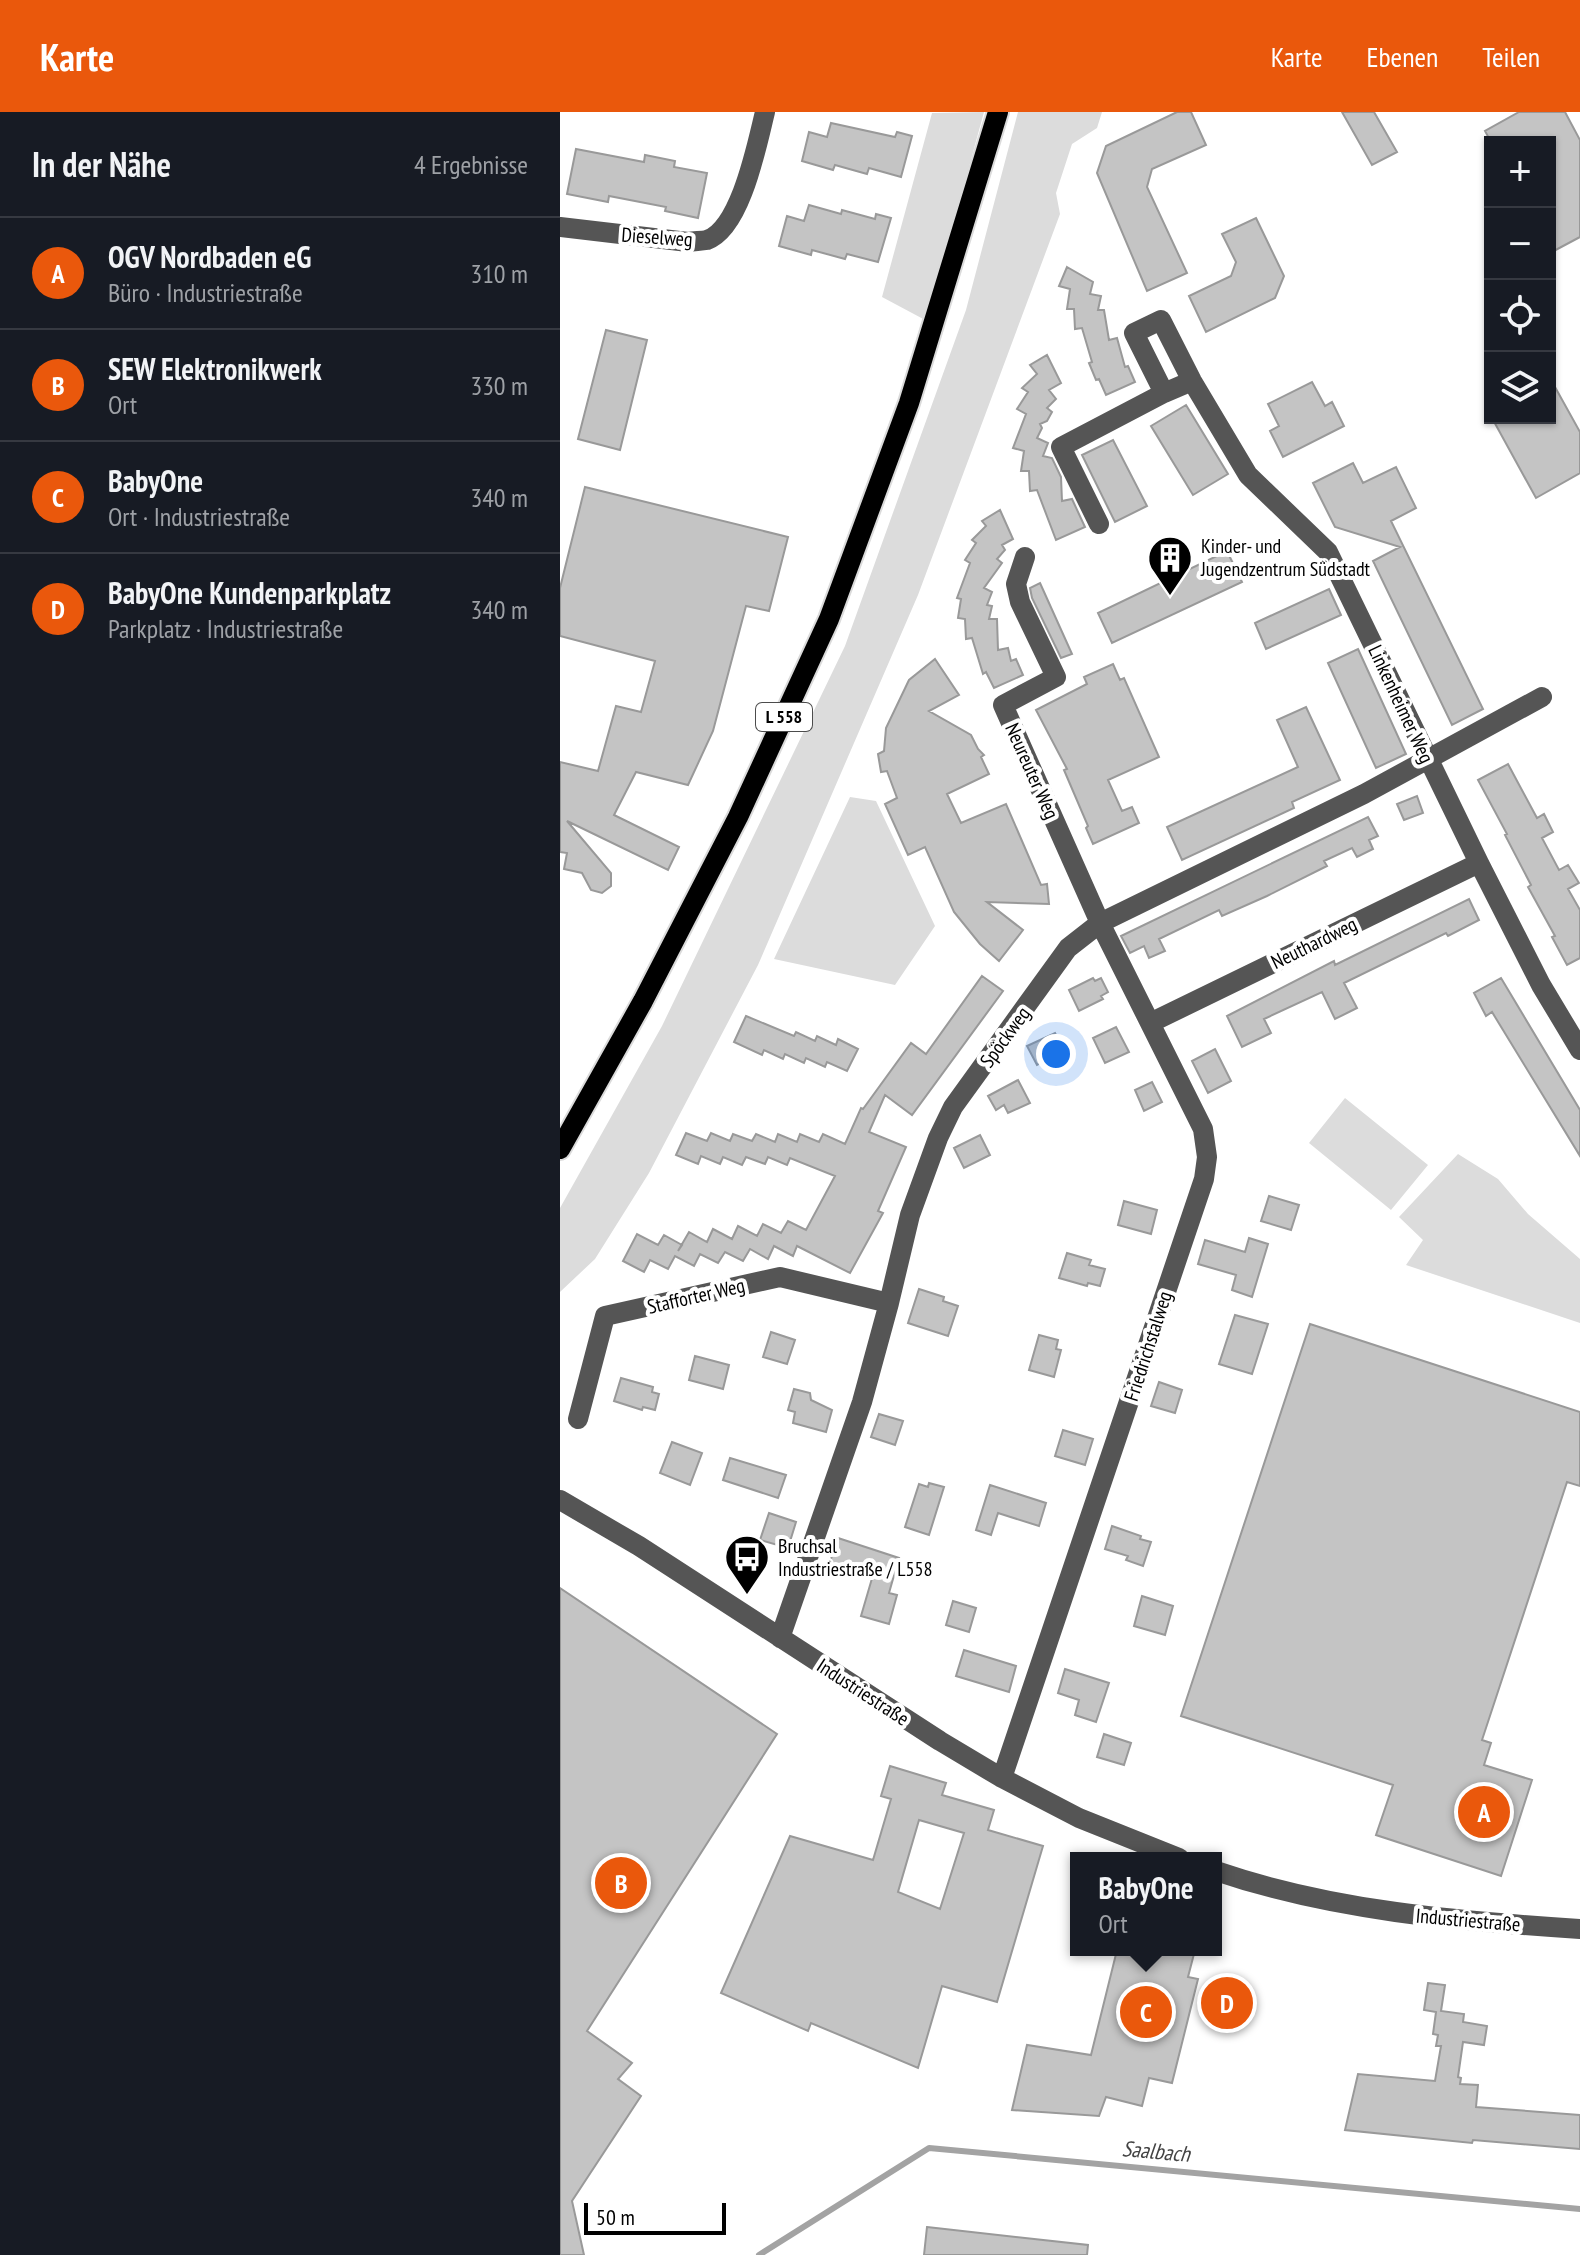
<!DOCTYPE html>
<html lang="de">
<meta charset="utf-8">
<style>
:root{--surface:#171b24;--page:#242831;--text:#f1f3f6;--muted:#9ea1a6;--line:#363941;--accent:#ea580c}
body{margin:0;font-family:"PT Sans Narrow",sans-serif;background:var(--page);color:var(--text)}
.controls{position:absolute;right:24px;top:24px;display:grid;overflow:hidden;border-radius:0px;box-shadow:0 2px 6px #0004}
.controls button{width:72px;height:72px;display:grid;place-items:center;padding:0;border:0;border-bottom:2px solid var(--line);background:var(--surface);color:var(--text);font:40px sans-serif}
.scale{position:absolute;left:24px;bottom:20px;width:142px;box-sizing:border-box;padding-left:8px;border:4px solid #000;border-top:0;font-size:22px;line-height:28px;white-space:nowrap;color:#000;-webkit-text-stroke:6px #fff;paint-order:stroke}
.you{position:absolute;left:496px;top:942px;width:28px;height:28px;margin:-20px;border:6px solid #fff;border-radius:50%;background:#1a73e8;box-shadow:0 0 0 12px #1a73e833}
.badge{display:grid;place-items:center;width:52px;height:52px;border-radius:50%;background:var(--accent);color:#fff;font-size:26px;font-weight:700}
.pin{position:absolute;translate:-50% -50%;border:4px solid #fff;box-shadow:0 2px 8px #0006}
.popup{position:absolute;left:510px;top:1740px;width:152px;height:104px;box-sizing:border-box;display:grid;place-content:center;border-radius:0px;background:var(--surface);filter:drop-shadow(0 2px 6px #0005);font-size:26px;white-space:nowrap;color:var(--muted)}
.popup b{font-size:30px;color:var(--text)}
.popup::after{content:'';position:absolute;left:50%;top:100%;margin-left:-16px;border:16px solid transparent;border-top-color:var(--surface)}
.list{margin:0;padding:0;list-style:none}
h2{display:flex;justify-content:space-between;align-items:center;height:104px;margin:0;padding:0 32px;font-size:34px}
h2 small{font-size:26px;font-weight:400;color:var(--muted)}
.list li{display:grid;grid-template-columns:52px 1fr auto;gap:24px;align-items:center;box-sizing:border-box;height:112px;padding:0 32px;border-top:2px solid var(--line)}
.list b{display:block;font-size:30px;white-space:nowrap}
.list p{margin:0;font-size:26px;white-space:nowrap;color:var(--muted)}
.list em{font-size:26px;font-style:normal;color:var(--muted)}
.icon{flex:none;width:44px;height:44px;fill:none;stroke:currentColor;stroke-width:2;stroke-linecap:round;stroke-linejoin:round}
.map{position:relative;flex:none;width:1020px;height:2143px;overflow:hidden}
header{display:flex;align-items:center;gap:48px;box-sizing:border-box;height:112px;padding:0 40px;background:var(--accent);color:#fff}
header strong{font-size:38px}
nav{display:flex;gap:44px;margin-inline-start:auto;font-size:28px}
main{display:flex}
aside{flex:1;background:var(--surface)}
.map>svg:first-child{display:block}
</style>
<header>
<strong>Karte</strong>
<nav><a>Karte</a><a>Ebenen</a><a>Teilen</a></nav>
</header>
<main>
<aside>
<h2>In der Nähe<small>4 Ergebnisse</small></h2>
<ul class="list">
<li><span class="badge">A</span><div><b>OGV Nordbaden eG</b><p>Büro · Industriestraße</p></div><em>310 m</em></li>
<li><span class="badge">B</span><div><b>SEW Elektronikwerk</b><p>Ort</p></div><em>330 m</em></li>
<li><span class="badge">C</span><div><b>BabyOne</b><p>Ort · Industriestraße</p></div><em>340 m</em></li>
<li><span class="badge">D</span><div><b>BabyOne Kundenparkplatz</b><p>Parkplatz · Industriestraße</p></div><em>340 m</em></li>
</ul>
</aside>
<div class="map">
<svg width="1020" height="2143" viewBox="0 0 1020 2143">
<rect width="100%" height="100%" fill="#fff"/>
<path fill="#dcdcdc" d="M424,0L367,209L322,185L372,1Z
M458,0H542L537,16L512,32L496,81L500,102L358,483L198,853L89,1061L35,1147L0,1180V1096L102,914L285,534L406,198Z
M290,685L316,689L375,814L335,873L214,847Z
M785,986L868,1053L831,1098L749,1031Z
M898,1042L938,1067L968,1102L1020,1147V1211L846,1153L863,1128L839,1105Z"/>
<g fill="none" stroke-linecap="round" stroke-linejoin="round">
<path stroke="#a3a3a3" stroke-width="6" d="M199,2143L369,2036L1020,2097"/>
</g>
<path fill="#c4c4c4" stroke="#999" stroke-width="2" fill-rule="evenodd" d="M617,0H631L646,33L592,57L587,75L627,161L587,179L537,61L546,34Z
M782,0H814L837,40L812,53Z
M959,0H1005L1020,28V125L990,141V30H931L925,19Z
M271,11L335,25L337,20L352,24L341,65L309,56L307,62L275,53L273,58L242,49L249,20L267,25Z
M16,37L84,50L85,43L115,49L114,55L147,61L138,106L105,99L106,95L49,84L48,90L7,82Z
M249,93L281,102L282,98L315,107L316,102L331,106L318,150L287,142L285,147L252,138L251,143L219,134L227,104L244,109Z
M696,106L724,164L715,186L646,220L629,184L671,164L676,150L662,122Z
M507,155L533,170L530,182L541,184L538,198H544L549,228L557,226L565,255L568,254L575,270L546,283L539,267L536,268L529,251L532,250L522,216L515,217L514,197H507L510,177L499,174Z
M46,218L87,228L60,338L18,327Z
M487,243L501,271L489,278L496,287L487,296L492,300L487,309L480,312L482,316L477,326L488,331L483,344L492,346L501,365L502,389L512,387L525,415L496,428L477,378L470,379L469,359H461L464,339L453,336L466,302L457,297L468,280L462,276L477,262L470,253Z
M990,266L1020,320V361L976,386L932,306H990Z
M752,270L765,294L772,290L784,314L723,345L710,319L719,314L708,292Z
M626,293L668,362L633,383L591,314Z
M553,328L587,394L555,410L522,343Z
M793,351L803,371L836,355L856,396L831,409L923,597L892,613L813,449L840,435L775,415L753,371Z
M25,375L228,425L209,499L186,494L153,619L128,673L76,660L54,703L119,735L108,758L7,709L51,761V774L42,781L31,778L22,761L4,757L7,741L0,740V650L38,659L56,594L81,600L95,549L0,524V476Z
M440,398L453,427L442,433L445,438L437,447L442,451L424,476L432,480L427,493L432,494L429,507H437L438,538L448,536L451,549L456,547L463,563L434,576L426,560L423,562L412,526L406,527L405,507L398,506L401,487L397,486L410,451L405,448L416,431L412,428L426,414L422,409Z
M667,439L682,470L552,531L538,501Z
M480,471L512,542L501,546L472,486L470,476Z
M769,477L781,503L706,537L695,511Z
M798,537L846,642L816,656L768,551Z
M375,547L399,583L369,599L411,623L418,637L424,643L421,645L429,662L387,682L401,711L446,692L481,773L487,772L489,792L427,790L463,818L439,849L420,832L394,800L365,735L348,743L325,692L337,686L327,659L321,660L318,642L324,639L326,616L349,568Z
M553,552L560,568L564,566L599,645L548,668L562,699L572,695L579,711L533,732L526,716L528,714L504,658L507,657L476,598L527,572L524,565Z
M746,595L780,668L732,690L734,696L622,748L607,715L738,655L717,608Z
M948,652L977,706L984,702L993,720L982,726L999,758L1008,753L1019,771L1008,777L1020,798V846L1007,853L992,825L995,824L968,775L971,773L945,723L947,722L918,668Z
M857,684L863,701L844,708L837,692Z
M808,705L818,724L809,728L813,737L797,745L792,736L764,749L767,754L707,784L662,804L659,798L599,827L605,839L589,846L584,834L570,841L561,824Z
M909,787L919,808L888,824L886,821L784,871L797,896L775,907L762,880L704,907L711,921L682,935L667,904L774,849L775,853Z
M422,864L443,879L352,1003L325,983L309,1020L346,1035L318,1099L323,1101L290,1161L237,1134L233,1144L214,1134L208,1147L190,1137L183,1149L165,1140L158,1151L140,1142L134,1154L115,1144L108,1157L90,1148L84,1160L63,1149L77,1122L98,1133L104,1123L122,1133L118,1139L129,1120L147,1130L153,1117L172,1127L178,1114L197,1124L203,1112L221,1121L228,1109L246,1118L275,1064L230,1046L227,1053L208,1045L205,1052L186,1045L182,1053L163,1045L160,1052L141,1044L138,1052L116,1043L126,1021L147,1029L151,1021L170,1029L173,1022L192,1029L196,1022L215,1030L218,1022L237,1030L240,1022L259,1030L263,1022L285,1032L301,996L303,997L351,931L366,942Z
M533,866L535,869L541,866L548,880L541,884L543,887L519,899L509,878Z
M941,866L1020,998V1044L932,900L926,904L914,881Z
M186,904L234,924L236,920L255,929L257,924L276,933L278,927L298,937L287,959L267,950L265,955L246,946L244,951L225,942L223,947L204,938L202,943L174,930Z
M556,915L569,940L545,951L533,926Z
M495,921L504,939L477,953L467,934Z
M655,937L671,969L648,981L632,949Z
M458,968L470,991L448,1001L444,993L436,998L428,984Z
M592,970L602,990L584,999L575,978Z
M420,1023L430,1043L404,1056L394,1036Z
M709,1084L739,1093L731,1118L701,1109Z
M564,1089L597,1098L591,1122L558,1113Z
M689,1126L708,1132L692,1185L672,1178L676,1163L638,1152L645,1128L685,1140Z
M507,1141L531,1148L529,1153L545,1157L540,1174L528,1171L527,1174L499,1166Z
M359,1177L384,1185L383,1189L398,1194L388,1224L348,1211Z
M675,1203L708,1212L692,1262L659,1252Z
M750,1212L1020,1300V1374L1007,1370L922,1628L931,1631L924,1653L972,1668L941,1764L816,1723L833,1673L621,1604Z
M211,1220L235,1228L227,1252L203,1245Z
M479,1223L498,1228L496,1237L501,1238L494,1265L469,1258Z
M135,1244L169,1253L163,1277L129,1268Z
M61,1266L93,1275L92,1280L99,1282L95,1298L83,1295L82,1298L54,1289Z
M599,1270L622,1278L615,1301L591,1294Z
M234,1277L250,1281L251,1288L272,1298L266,1320L233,1311L235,1300L228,1298Z
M319,1302L343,1309L335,1333L311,1325Z
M503,1318L533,1327L525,1353L495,1344Z
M112,1330L142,1341L130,1373L100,1361Z
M170,1346L226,1363L218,1386L163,1368Z
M369,1371L384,1375L369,1423L345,1415L359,1372L368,1375Z
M430,1373L486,1391L479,1414L438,1401L431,1423L416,1418Z
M209,1401L236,1410L228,1436L200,1428Z
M552,1414L581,1424L580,1427L591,1430L583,1454L566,1448L568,1444L545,1437Z
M278,1426L339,1446L329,1481L337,1483L329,1512L301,1504L313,1463L270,1450Z
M0,1476L217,1622L27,1919L72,1951L58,1967L81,1984L12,2089L24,2143H0Z
M582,1484L613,1494L605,1523L574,1514Z
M393,1489L416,1496L409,1520L386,1513Z
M404,1538L456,1554L449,1580L396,1564Z
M505,1557L549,1571L536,1610L515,1603L519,1588L498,1581Z
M544,1622L571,1631L564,1653L537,1645Z
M330,1654L386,1671L382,1683L434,1698L428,1718L483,1734L437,1890L382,1874L358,1956L251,1911L248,1919L161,1881L230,1724L313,1748L331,1687L321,1684ZM359,1708L404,1721L380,1797L338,1780Z
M557,1838H635L628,1865L638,1867L612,1971L589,1966L582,1994L546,1985L539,2004L452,1998L467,1933L531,1943Z
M868,1871L885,1873L881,1899L904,1902L903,1910L927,1914L924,1933L903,1930L898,1965L901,1966L900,1972L918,1973L916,1995L1020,2003V2037L913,2028L912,2031L785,2018L798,1962L875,1969L881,1934H876L878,1923L873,1922L876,1900L864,1898Z
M367,2115L528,2133L527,2143H364Z"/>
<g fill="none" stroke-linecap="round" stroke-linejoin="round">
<g stroke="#dbdbdb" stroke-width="24">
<path id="major" d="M0,1037L83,889L178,705L269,507L349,291L438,0"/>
</g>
<path stroke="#555" stroke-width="20" d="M0,115L128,130C134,129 141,129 147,128C181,116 197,32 205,0
M632,269L604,281L574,221L601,208L632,269L688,363L768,440L919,751L981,873L1020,938
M539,412L501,335L604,281
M590,911L919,751
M18,1307L45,1204L220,1165L329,1191
M0,1388L79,1434L380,1629L442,1666L519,1706L619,1746
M220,1526L302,1290L329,1191L350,1103L378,1026L393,995L508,836L540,811L804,682L982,585
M442,1666L644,1067L647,1045L643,1017L540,811L443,593L496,565L460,490L456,472L465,445
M656,1759C773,1799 897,1809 1020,1817"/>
<use href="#major" stroke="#000" stroke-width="20"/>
</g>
<defs>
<g id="building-pin" transform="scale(2.3)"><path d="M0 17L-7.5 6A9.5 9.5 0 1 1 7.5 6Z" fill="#000" stroke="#fff"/><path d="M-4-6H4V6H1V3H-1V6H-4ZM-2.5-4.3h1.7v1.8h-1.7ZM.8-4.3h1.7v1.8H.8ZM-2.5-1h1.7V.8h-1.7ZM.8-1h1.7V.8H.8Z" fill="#fff"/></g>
<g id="bus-pin" transform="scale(2.3)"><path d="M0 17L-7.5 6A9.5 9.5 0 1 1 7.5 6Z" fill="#000" stroke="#fff"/><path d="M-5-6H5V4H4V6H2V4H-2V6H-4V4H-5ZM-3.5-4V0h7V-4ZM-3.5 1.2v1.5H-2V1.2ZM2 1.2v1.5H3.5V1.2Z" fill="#fff"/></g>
</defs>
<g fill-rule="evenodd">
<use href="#building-pin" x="610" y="446"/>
<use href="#bus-pin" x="187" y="1445"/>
</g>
<g text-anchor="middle" stroke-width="8" stroke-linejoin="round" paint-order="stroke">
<rect fill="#fff" stroke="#4c4c4c" stroke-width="2" x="196" y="591" width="56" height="28" rx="6"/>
<g font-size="18" font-weight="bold" fill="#000">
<text x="224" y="611">L 558</text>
</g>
<g font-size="20" fill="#000" stroke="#fff">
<text transform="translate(97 125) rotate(4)" y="7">Dieselweg</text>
<text transform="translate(841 592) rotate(65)" y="7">Linkenheimer Weg</text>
<text transform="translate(472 659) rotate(66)" y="7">Neureuter Weg</text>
<text transform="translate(754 831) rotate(-26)" y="7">Neuthardweg</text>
<text transform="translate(445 925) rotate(-54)" y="7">Spöckweg</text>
<text transform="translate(136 1184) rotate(-13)" y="7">Stafforter Weg</text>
<text transform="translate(588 1234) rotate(-72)" y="7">Friedrichstalweg</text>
<text transform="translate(303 1580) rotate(33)" y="7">Industriestraße</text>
<text transform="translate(908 1808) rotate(5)" y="7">Industriestraße</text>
</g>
<g font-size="20" fill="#000" stroke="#fff" text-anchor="start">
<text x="641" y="441">Kinder- und<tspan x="641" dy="23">Jugendzentrum Südstadt</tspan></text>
<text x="218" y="1441">Bruchsal<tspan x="218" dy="23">Industriestraße / L558</tspan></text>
</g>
<g font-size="22" font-style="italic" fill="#444" stroke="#fff">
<text transform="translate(596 2039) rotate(5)" y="8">Saalbach</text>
</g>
</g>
</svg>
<div class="controls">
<button>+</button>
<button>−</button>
<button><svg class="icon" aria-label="locate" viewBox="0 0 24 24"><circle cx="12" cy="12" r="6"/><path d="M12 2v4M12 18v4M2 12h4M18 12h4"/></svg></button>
<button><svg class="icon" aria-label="layers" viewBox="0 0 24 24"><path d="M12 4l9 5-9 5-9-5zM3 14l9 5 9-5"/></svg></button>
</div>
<div class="scale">50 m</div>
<div class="you"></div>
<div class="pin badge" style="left:924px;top:1700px">A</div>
<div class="pin badge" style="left:61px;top:1771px">B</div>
<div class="pin badge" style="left:586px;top:1900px">C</div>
<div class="popup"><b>BabyOne</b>Ort</div>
<div class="pin badge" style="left:667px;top:1891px">D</div>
</div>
</main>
